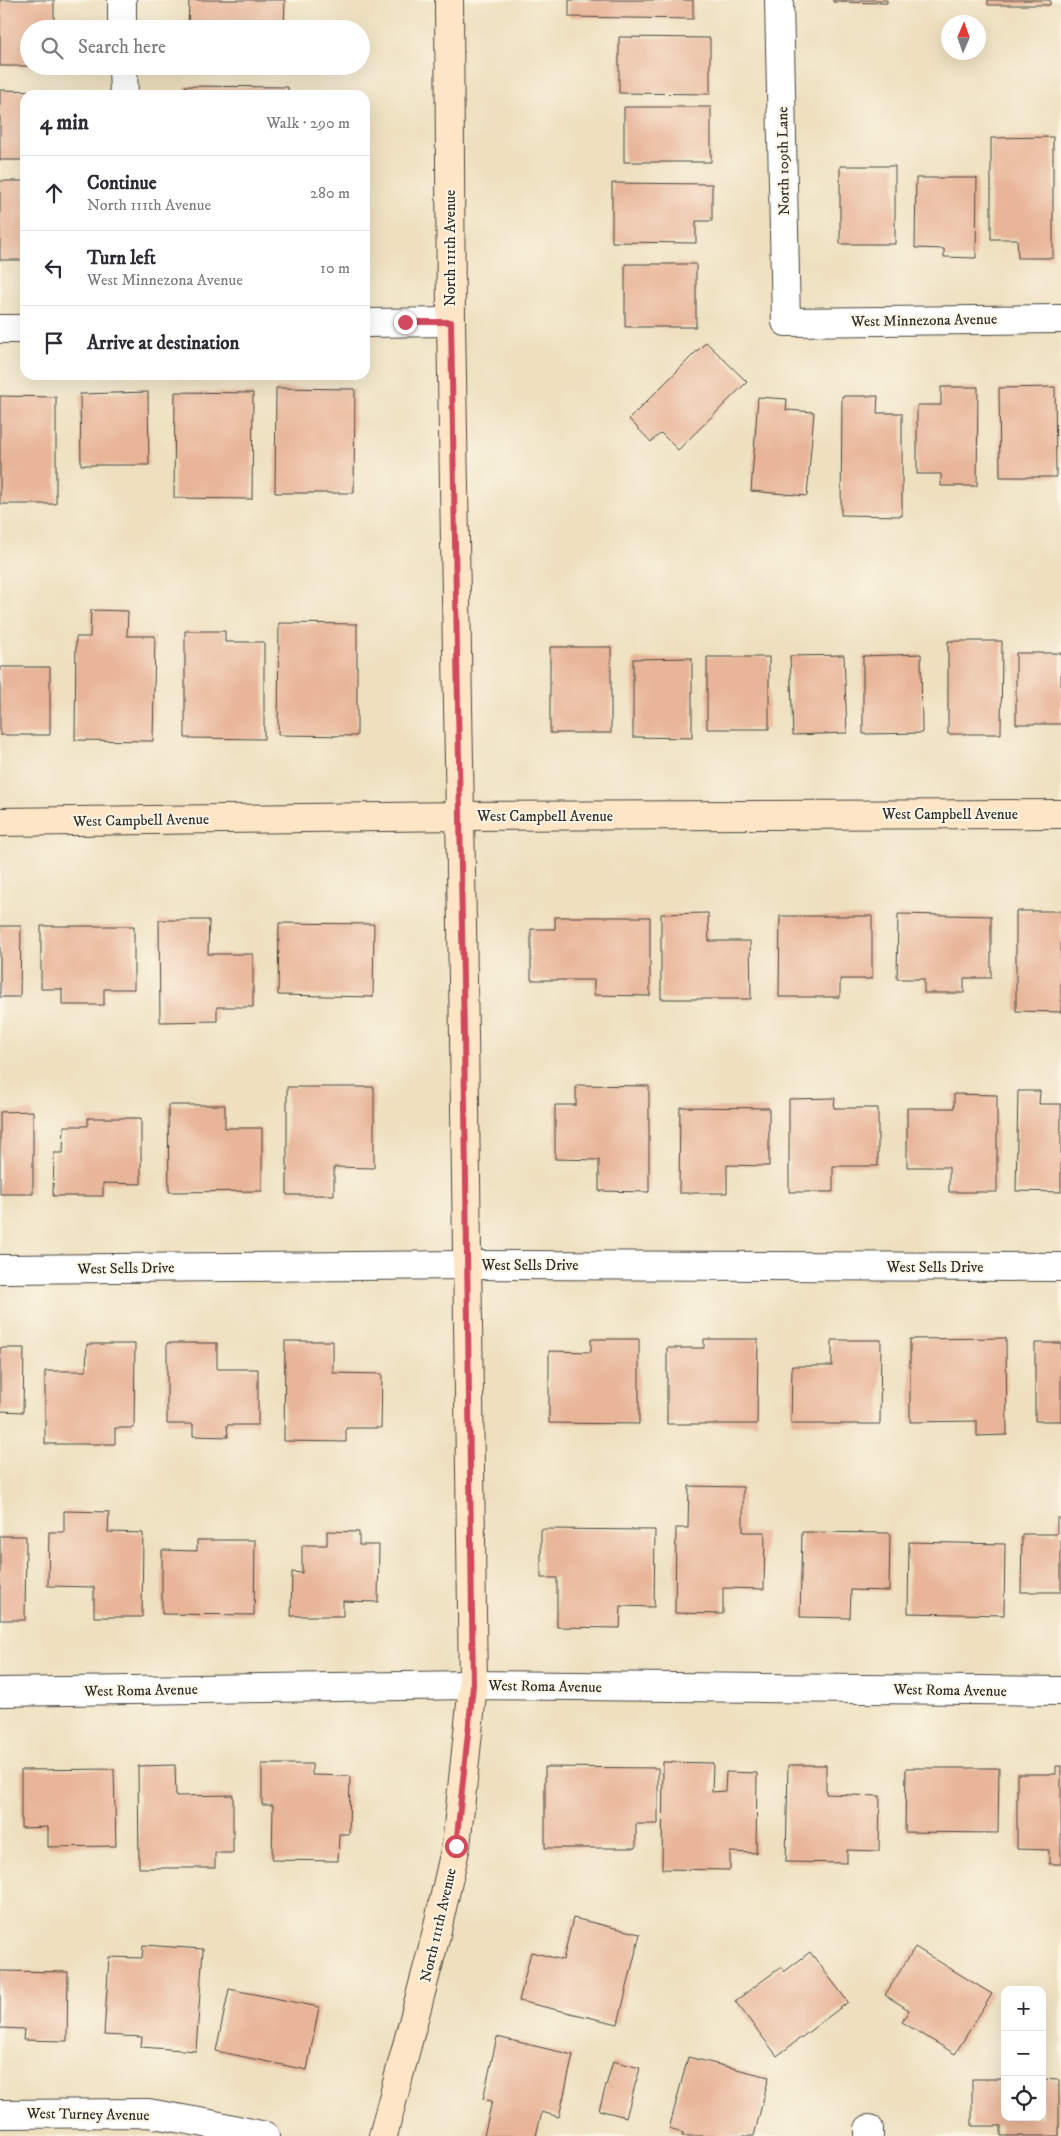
<!DOCTYPE html>
<meta charset="utf-8">
<style>
:root{--surface:#fff;--page:#f2f2f3;--text:#2b2b33;--muted:#7c7c81;--line:#e1e1e2}
body{margin:0;font-family:"IM FELL DW Pica",serif;background:var(--page);color:var(--text)}
.controls{position:absolute;right:15px;bottom:15px;display:grid;overflow:hidden;border-radius:10px;box-shadow:0 5px 20px #0002}
.controls button{width:45px;height:45px;display:grid;place-items:center;padding:0;border:0;border-bottom:1px solid var(--line);background:var(--surface);color:var(--text);font:25px sans-serif}
.compass{position:absolute;left:941px;top:15px;width:45px;height:45px;border-radius:50%;background:var(--surface);box-shadow:0 5px 20px #0002;rotate:2deg}
.stop{position:absolute;width:15px;height:15px;margin:-11px;border:4px solid #d1495b;border-radius:50%;background:#fff}
.stop.end{background:#d1495b;border-color:#fff;box-shadow:0 1px 5px #0008}
.list{margin:0;padding:0;list-style:none}
h2{display:flex;justify-content:space-between;align-items:center;height:65px;margin:0;padding:0 20px;font-size:21px}
h2 small{font-size:16px;font-weight:400;color:var(--muted)}
.list li{display:grid;grid-template-columns:32px 1fr auto;gap:15px;align-items:center;box-sizing:border-box;height:75px;padding:0 20px;border-top:1px solid var(--line)}
.list b{display:block;font-size:19px;white-space:nowrap}
.list p{margin:0;font-size:16px;white-space:nowrap;color:var(--muted)}
.list em{font-size:16px;font-style:normal;color:var(--muted)}
.icon{flex:none;width:28px;height:28px;fill:none;stroke:currentColor;stroke-width:2;stroke-linecap:round;stroke-linejoin:round}
.map{position:relative;flex:none;width:1061px;height:2136px;overflow:hidden}
.search{position:absolute;background:var(--surface);box-shadow:0 5px 20px #0002;left:20px;top:20px;width:350px;height:55px;display:flex;align-items:center;gap:12px;box-sizing:border-box;padding:0 18px;border-radius:28px;color:var(--muted);font-size:19px}
.panel{position:absolute;background:var(--surface);box-shadow:0 5px 20px #0002;left:20px;top:90px;width:350px;height:290px;border-radius:15px}
.map>svg:first-child{display:block}
</style>
<div class="map">
<svg width="1061" height="2136" viewBox="0 0 1061 2136">
<rect width="100%" height="100%" fill="#fcf5e5"/>
<filter id="ink" filterUnits="userSpaceOnUse"><feTurbulence type="fractalNoise" baseFrequency=".02" numOctaves="2"/><feDisplacementMap in="SourceGraphic" scale="10" xChannelSelector="R" yChannelSelector="G"/><feConvolveMatrix kernelMatrix="1 2 1 2 8 2 1 2 1" color-interpolation-filters="sRGB"/></filter>
<filter id="wash" filterUnits="userSpaceOnUse"><feTurbulence type="fractalNoise" baseFrequency=".0096" numOctaves="4" result="noise"/><feDisplacementMap in="SourceGraphic" scale="20" xChannelSelector="R" yChannelSelector="G"/><feGaussianBlur stdDeviation="1.12" result="paint"/><feColorMatrix in="noise" values="0 0 0 0 0 0 0 0 0 0 0 0 0 0 0 0 0 1.4 0 .05"/><feComposite in="paint" operator="in"/></filter>
<g filter="url(#wash)">
<rect width="100%" height="100%" fill="#eee0bf"/>
<g id="blocks">
<path fill="#e8b598" d="M0,0H54V29H29V66H0Z
M189,0H285L284,29H188Z
M569,0H693V19L569,17Z
M833,0H887V3L833,2Z
M988,0H1050V5H988Z
M619,37L710,38V94L619,93Z
M185,86L288,87V95H185Z
M0,90L46,91V95H25V160H0Z
M624,107H711V162H624Z
M1053,137V258H1018L1017,239H991V138Z
M840,166H895V244H840Z
M916,178H977L976,258L944,257V249L915,248Z
M0,181H25V260H0Z
M612,183L712,184V221H696V243L612,242Z
M625,264H696V327H625Z
M706,342L747,382L678,450L661,433L651,442L629,419Z
M941,387H978L977,486H941V474H917V405H941Z
M1055,387L1056,477H1000L999,388Z
M276,388L355,389L354,493H275Z
M148,392L149,465H81L80,394Z
M175,392L253,393L252,499L174,498Z
M0,396L56,397V504H0Z
M842,396H878L877,413H902V516L841,515Z
M758,397L787,399L786,410L814,412L807,496L751,491Z
M91,610L128,611L127,636H155L153,741L75,740L76,637H90Z
M279,623L357,624V736L278,735Z
M185,631H225V642H264V739L185,738Z
M948,641H1002L1001,734H948Z
M550,647H611V733H550Z
M1016,653H1061V724H1016Z
M921,654L922,733L863,734V656Z
M844,655L847,733L793,735L790,656Z
M707,657H769V729H707Z
M692,658V738L633,737V659Z
M0,667H50V735H0Z
M1016,911H1061V1012L1016,1011Z
M708,913L709,941H750L751,999H661V914Z
M898,914L991,916V978H964V993H924V979H897Z
M780,916H872V979H840V997H779Z
M555,917H650V996L594,995V980H531V929H555Z
M159,920H209L208,954H253V1007H217V1021L160,1022Z
M279,923L374,924L373,997L278,995Z
M0,926H21L20,997H0Z
M41,926H134V989H104V1005H62V989H41Z
M576,1085L649,1086V1192L599,1191V1160L555,1159V1105H576Z
M287,1087H374V1168L334,1167V1195H287Z
M1018,1091H1040L1039,1104H1061V1192L1016,1191Z
M954,1094L997,1095V1192H949V1167H907V1108H954Z
M835,1098L834,1108H878V1166H833V1192H789V1099Z
M168,1105H225V1128H262V1191L169,1192Z
M680,1107L769,1108V1166L727,1165V1193H679Z
M33,1111V1194H0V1112Z
M88,1118H141V1184L103,1183V1196H53L54,1153H63L64,1126H88Z
M1006,1338L1007,1435L977,1436V1421L910,1422V1339Z
M591,1339H639V1424L549,1423V1351L591,1352Z
M704,1339H758L757,1424H667V1348H704Z
M832,1340H881L880,1424H791L792,1366H832Z
M285,1341H333V1373L382,1374L381,1428H346V1442L284,1441Z
M167,1343H217V1369H258V1425H227L228,1437L193,1436V1424H167Z
M1035,1343H1061V1421H1035Z
M87,1344H135L134,1428H115V1444H45V1371H86Z
M0,1348H24L23,1412L0,1411Z
M689,1486L743,1487V1532H765L764,1589L723,1588V1614L675,1613L676,1528H688Z
M64,1511L109,1512L108,1532L143,1533L142,1617H94V1587L48,1586L49,1532H64Z
M1057,1518H1061V1592H1021L1022,1534H1057Z
M541,1529L655,1530L654,1607L621,1606L620,1628L557,1627V1578H541Z
M327,1531L359,1532V1545H379L378,1602L343,1601V1616H291L292,1572L302,1573V1545H327Z
M802,1532L890,1533L889,1591L851,1590L850,1618L800,1617Z
M0,1536H26L25,1620H0Z
M197,1540H255L254,1615L162,1614V1550L197,1551Z
M909,1542L1005,1544L1004,1615L908,1613Z
M663,1762L713,1763L712,1792L725,1791L726,1772L757,1773L756,1853L730,1852V1870L662,1869Z
M262,1764H312V1775L350,1776L349,1834H339L338,1861L272,1860L273,1805H262Z
M175,1765L176,1796L233,1795V1853H215V1868H139L138,1766Z
M788,1765H826V1794L880,1796L879,1851L847,1850V1863L786,1862Z
M1056,1766H1061V1864H1049V1850L1017,1849V1774H1056Z
M545,1767L658,1768V1824H636V1848H545Z
M906,1768H999L998,1833L905,1832Z
M114,1769L116,1846L48,1847V1827L21,1828V1770Z
M573,1918L640,1934L618,2024L519,2001L531,1952L563,1960Z
M143,1945L203,1949L196,2051L141,2047L142,2037L104,2035L109,1957L142,1958Z
M915,1947L992,1994L955,2054L902,2022L909,2010L885,1995Z
M810,1952L848,2002L777,2056L735,2001L781,1967L784,1972Z
M0,1971L68,1972L67,2041L23,2040L24,2029L0,2028Z
M229,1989L319,2007L307,2070L216,2051Z
M497,2037L573,2055L559,2117L542,2112L536,2136H484L492,2101L483,2099Z
M688,2057L769,2077L754,2136H682L683,2133L669,2129Z
M613,2061L640,2068L626,2117L599,2110Z
M972,2079H1005V2117H1042V2079L1059,2080V2136H1001V2126H972Z"/>
</g>
</g>
<g filter="url(#ink)">
<use href="#blocks" fill-opacity="0" stroke="#484641" stroke-width="1"/>
<g fill="none" stroke-linecap="round" stroke-linejoin="round">
<g stroke="#484641" stroke-width="30">
<path id="street" d="M122,0V29
M779,0L786,322L1061,319
M123,66L124,95
M365,323L451,322
M0,329H25
M0,1269L467,1265L1061,1267
M0,1692L473,1685L1061,1691
M0,2114L148,2113L205,2123L265,2136
M869,2136V2129"/>
</g>
<g stroke="#484641" stroke-width="30">
<path id="secondary" d="M0,822L460,816L1061,814
M383,2136L434,1943L456,1846L473,1685L464,1035L451,322L449,0"/>
</g>
<use href="#street" stroke="#fff" stroke-width="28"/>
<use href="#secondary" stroke="#fde5c5" stroke-width="28"/>
</g>
</g>
<g fill="none" stroke-linecap="round" stroke-linejoin="round" filter="url(#ink)">
<path stroke="#d1495b" stroke-width="6" d="M405,322H451L464,1035L473,1686L456,1846"/>
</g>
<g text-anchor="middle" stroke-width="4" stroke-linejoin="round" paint-order="stroke">
<g font-size="15" fill="#2b2b2b" stroke="#fcf5e5">
<text transform="translate(783 161) rotate(-91)" y="5">North 109th Lane</text>
<text transform="translate(450 248) rotate(-90)" y="5">North 111th Avenue</text>
<text transform="translate(924 320) rotate(-1)" y="5">West Minnezona Avenue</text>
<text x="950" y="819">West Campbell Avenue</text>
<text x="545" y="821">West Campbell Avenue</text>
<text transform="translate(141 820) rotate(-1)" y="5">West Campbell Avenue</text>
<text x="530" y="1270">West Sells Drive</text>
<text x="935" y="1272">West Sells Drive</text>
<text transform="translate(126 1268) rotate(-1)" y="5">West Sells Drive</text>
<text transform="translate(545 1686) rotate(1)" y="5">West Roma Avenue</text>
<text transform="translate(141 1690) rotate(-1)" y="5">West Roma Avenue</text>
<text transform="translate(950 1690) rotate(1)" y="5">West Roma Avenue</text>
<text transform="translate(438 1925) rotate(-77)" y="5">North 111th Avenue</text>
<text transform="translate(88 2114) rotate(1)" y="5">West Turney Avenue</text>
</g>
</g>
</svg>
<div class="controls">
<button>+</button>
<button>−</button>
<button><svg class="icon" aria-label="locate" viewBox="0 0 24 24"><circle cx="12" cy="12" r="6"/><path d="M12 2v4M12 18v4M2 12h4M18 12h4"/></svg></button>
</div>
<svg class="compass" viewBox="-18 -18 36 36"><path d="M0-13l5 13h-10z" fill="#e53935"/><path d="M0 13l5-13h-10z" fill="#7c7c81"/></svg>
<div class="stop" style="left:456px;top:1846px"></div>
<div class="stop end" style="left:405px;top:322px"></div>
<div class="search"><svg class="icon" aria-label="search" viewBox="0 0 24 24"><circle cx="10" cy="10" r="6"/><path d="M15 15l6 6"/></svg>Search here</div>
<section class="panel">
<h2>4 min<small>Walk · 290 m</small></h2>
<ul class="list">
<li><svg class="icon" aria-label="ahead" viewBox="0 0 24 24"><path d="M12 20V5M6 11l6-6 6 6"/></svg><div><b>Continue</b><p>North 111th Avenue</p></div><em>280 m</em></li>
<li><svg class="icon" aria-label="left" viewBox="0 0 24 24"><path d="M17 20v-9H6M10 6l-5 5 5 5"/></svg><div><b>Turn left</b><p>West Minnezona Avenue</p></div><em>10 m</em></li>
<li><svg class="icon" aria-label="arrive" viewBox="0 0 24 24"><path d="M6 21V4h12l-3 4 3 4H6"/></svg><div><b>Arrive at destination</b></div></li>
</ul>
</section>
</div>
